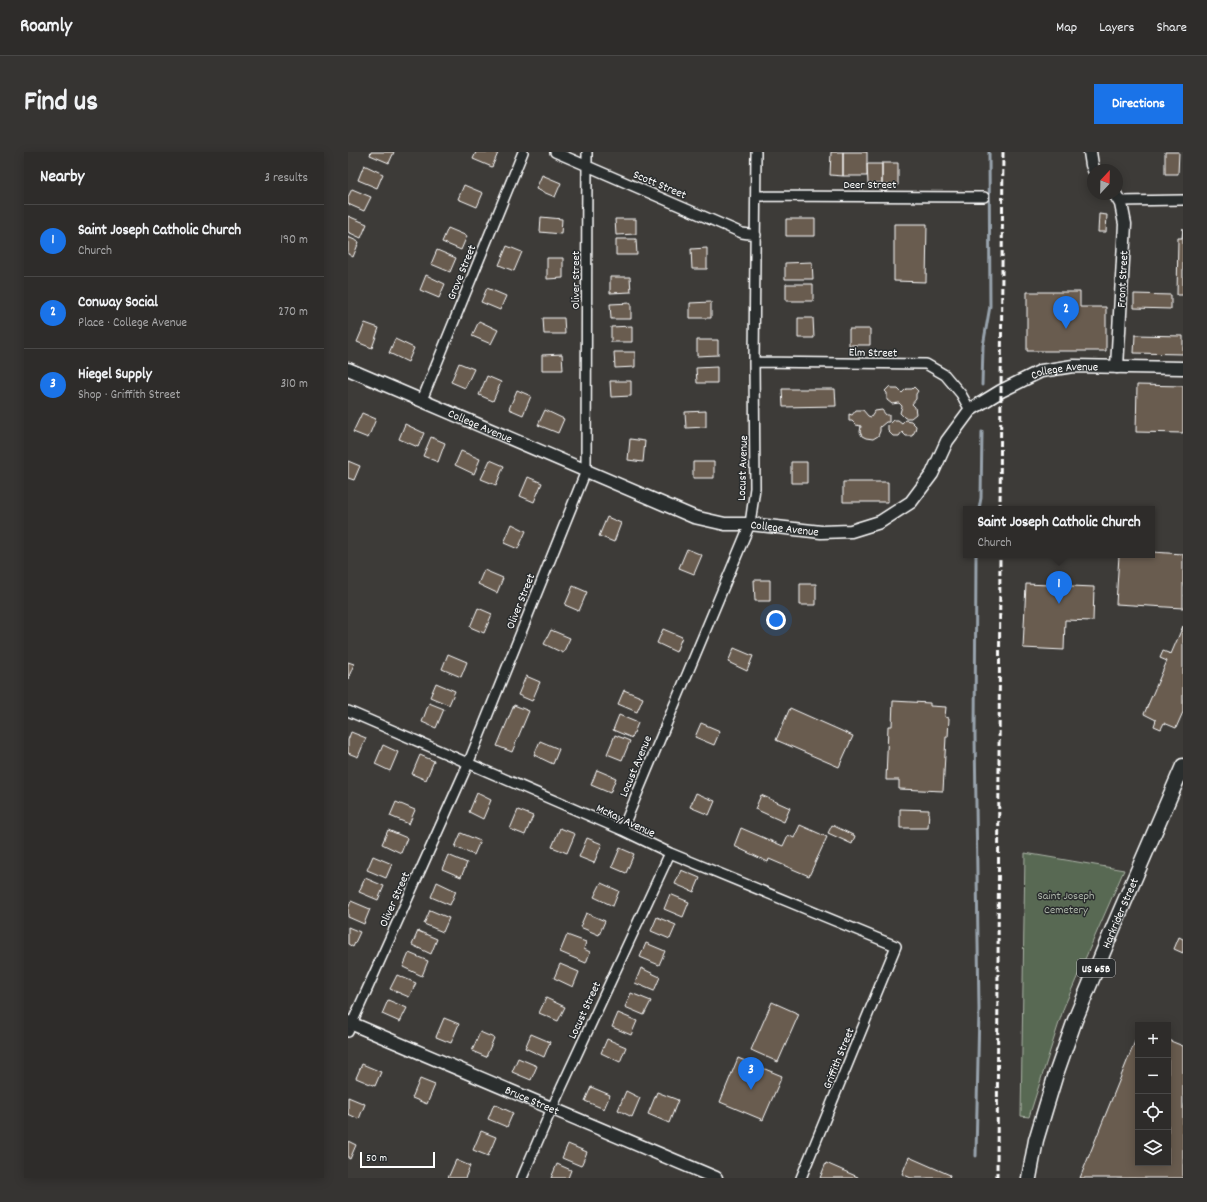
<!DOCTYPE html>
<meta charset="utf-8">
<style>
:root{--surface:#2e2c2a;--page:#363432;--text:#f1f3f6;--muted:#a7a7a8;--line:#494847;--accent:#1a73e8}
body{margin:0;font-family:Dekko,sans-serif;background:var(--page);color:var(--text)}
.controls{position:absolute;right:12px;bottom:12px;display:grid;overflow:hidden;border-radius:0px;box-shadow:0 2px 10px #0003}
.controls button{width:36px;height:36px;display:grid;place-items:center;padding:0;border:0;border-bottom:1px solid var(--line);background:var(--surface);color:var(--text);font:20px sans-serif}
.compass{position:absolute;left:739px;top:12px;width:36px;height:36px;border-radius:50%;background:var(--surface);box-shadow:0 2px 10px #0003;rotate:22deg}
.scale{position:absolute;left:12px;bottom:10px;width:75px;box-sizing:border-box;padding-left:4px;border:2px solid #fff;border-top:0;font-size:11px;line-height:14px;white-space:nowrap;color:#fff;-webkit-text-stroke:3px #2a2d2e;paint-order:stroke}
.you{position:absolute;left:428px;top:468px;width:14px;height:14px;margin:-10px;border:3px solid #fff;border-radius:50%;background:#1a73e8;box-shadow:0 0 0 6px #1a73e833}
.badge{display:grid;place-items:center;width:26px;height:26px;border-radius:50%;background:var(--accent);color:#fff;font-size:13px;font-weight:700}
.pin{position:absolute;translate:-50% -33px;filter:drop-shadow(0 1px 2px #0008)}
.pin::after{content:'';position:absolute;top:21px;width:14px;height:12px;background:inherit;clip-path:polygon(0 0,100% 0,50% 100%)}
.popup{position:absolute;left:615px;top:354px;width:192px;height:52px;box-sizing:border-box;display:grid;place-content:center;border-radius:0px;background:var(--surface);filter:drop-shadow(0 1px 3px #0005);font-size:13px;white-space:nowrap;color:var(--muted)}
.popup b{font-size:15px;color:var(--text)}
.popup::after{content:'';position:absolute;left:50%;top:100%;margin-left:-8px;border:8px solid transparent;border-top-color:var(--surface)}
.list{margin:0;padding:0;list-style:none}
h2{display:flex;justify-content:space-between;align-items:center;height:52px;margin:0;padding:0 16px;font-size:17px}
h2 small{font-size:13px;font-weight:400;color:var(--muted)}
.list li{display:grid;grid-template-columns:26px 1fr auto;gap:12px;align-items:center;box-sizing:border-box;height:72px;padding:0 16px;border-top:1px solid var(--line)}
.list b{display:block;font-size:15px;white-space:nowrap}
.list p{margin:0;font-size:13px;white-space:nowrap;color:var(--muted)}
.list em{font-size:13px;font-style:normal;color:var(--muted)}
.icon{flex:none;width:22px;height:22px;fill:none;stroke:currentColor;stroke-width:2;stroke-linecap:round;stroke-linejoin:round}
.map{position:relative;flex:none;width:835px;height:1026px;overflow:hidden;border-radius:0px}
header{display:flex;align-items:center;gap:24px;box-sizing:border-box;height:56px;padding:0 20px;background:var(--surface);border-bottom:1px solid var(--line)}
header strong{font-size:19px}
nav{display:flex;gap:22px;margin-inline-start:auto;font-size:14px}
.intro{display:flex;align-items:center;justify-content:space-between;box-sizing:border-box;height:96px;padding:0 24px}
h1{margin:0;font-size:28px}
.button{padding:10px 18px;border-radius:0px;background:var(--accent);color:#fff;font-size:14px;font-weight:700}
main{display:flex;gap:24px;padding:0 24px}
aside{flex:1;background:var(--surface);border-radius:0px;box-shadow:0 2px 10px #0003}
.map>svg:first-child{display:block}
</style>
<header>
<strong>Roamly</strong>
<nav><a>Map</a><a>Layers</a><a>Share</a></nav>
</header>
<div class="intro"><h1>Find us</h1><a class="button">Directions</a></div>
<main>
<aside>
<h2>Nearby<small>3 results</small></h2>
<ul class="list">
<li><span class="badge">1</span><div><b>Saint Joseph Catholic Church</b><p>Church</p></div><em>190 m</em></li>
<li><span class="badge">2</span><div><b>Conway Social</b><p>Place · College Avenue</p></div><em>270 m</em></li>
<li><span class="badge">3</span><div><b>Hiegel Supply</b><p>Shop · Griffith Street</p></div><em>310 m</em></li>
</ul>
</aside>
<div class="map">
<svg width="835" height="1026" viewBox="0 0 835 1026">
<rect width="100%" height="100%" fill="#3d3b38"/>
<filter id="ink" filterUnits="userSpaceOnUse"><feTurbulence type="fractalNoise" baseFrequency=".025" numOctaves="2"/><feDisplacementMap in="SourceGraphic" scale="8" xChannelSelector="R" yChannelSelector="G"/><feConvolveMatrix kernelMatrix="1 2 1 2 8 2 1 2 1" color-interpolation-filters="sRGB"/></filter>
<g filter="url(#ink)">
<path fill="#586952" stroke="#acb4a8" d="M677,701L776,718L716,855L681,965L673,964Z"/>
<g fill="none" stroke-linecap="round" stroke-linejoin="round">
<path stroke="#98a3ad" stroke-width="3" d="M634,233L635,194L642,154L641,0
M631,357L633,346L634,280
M628,403L627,584L631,857L628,1004"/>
</g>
<path fill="#695c50" stroke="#fff" d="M23,0H46L41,11L22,3Z
M128,0H149L150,1L144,15L125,7Z
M483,0H495V24L482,23Z
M495,0H519V24H495Z
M817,0H831L830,22H817Z
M534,11H550V33H534Z
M519,12H534V32H520Z
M16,13L35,22L29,36L10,28Z
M194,23L213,31L207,45L188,37Z
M116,33L135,41L129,55L110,47Z
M4,37L23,45L16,59L0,52V45Z
M751,62L759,63L758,80H750Z
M0,64L19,72L13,86L0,80Z
M193,65L214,67L213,82L192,80Z
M267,67H288V82L268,83Z
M438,67H467V84H438Z
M546,72H579L578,130L546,129Z
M100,76L119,84L113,98L94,90Z
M835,76V143H829L830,86H834Z
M0,85L11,90L5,105L0,102Z
M268,87H288L289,103H268Z
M159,94L174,100L166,119L151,113Z
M359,96V117H344L343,97Z
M89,98L108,106L102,120L83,112Z
M199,106H215V126L199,127Z
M464,110L465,127H437V111Z
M78,123L97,132L91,146L72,138Z
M262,125H282L283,140L262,141Z
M438,132H465V149H438Z
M139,136L158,144L152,158L133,150Z
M679,140H732V155H758V199H679Z
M786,142L823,143V157L786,156Z
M363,150V166H342V151Z
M283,151V167H263L262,152Z
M195,166H216L217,182H196Z
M450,166H465L466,186H450Z
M131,169L150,178L143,192L124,184Z
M17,171L31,176L24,196L9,190Z
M284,174V190H263V175Z
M501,177H522V193H501Z
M787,183L835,184V202L786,201Z
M47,187L66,196L60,210L41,201Z
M349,188H370V203L349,204Z
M266,200H287V215L267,216Z
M214,202L215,218H194V203Z
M111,211L126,217L117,236L103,230Z
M369,215V231H349L348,216Z
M139,224L153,230L145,249L131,243Z
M262,229H283V244L263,245Z
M789,233L835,234V281L788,280Z
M542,234L544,237H550L554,241L558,237H564L566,235L570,239L568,242V247L564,252L567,255L568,262L563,266H557L552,261L554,254L551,251L544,252L539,248V241L537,239Z
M434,237H487L488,254L435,255Z
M169,238L183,244L175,263L161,257Z
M197,258L216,267L210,281L190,273Z
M508,258H515L520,264L523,265L527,259L534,258L538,263H541V270H538L532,275V279L530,284L525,287L518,286L514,284L512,280L513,274L508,273L504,269H501V262L504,263Z
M358,259V275L338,276L337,260Z
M14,261L28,267L20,286L5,280Z
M545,268H550L554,271L557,268L563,269L568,274L567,279L564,284H558L554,280L551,284H545L540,279V273Z
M57,272L76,281L70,295L51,287Z
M83,285L97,291L90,310L75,304Z
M282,287L297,289L295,310L280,308Z
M113,299L132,307L126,322L107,313Z
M142,308L156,314L148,333L133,327Z
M0,309L12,314L6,328L0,326Z
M345,310H366V326H345Z
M443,310H459V331H443Z
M180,325L194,331L186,350L172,344Z
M495,330H540V350H495Z
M259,365L273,371L266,390L251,384Z
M164,372L178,379L170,397L156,391Z
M339,397L354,403L346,422L331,416Z
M804,400L835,402V456L768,452L771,403H804Z
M136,418L155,426L149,441L130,432Z
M406,428H422V449H407Z
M452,432H468V453H452Z
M678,432L746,435L745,469L717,468L716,498L675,496Z
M225,434L239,440L231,459L217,453Z
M130,456L144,462L136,481L122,475Z
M835,474V560L828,576L816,571L813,577L806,574L808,568L796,562L819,509L812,506L815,499L823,502Z
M315,477L334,485L328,500L309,491Z
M203,478L222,486L215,501L196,492Z
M386,496L405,504L399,519L380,510Z
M100,502L119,510L113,525L94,517Z
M0,510L6,512L0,527Z
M178,524L192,530L184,549L170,543Z
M88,531L107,539L101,553L82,545Z
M276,538L295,546L289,560L270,552Z
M545,549L582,551V554L598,555L597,565L601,566L600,585H598L595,639L551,637V628H538L540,574H544Z
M81,551L96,557L88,576L74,570Z
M166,553L181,559L164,600L149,594Z
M442,556L505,584L491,615L428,588Z
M271,563L290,571L284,586L265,578Z
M353,571L372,579L366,593L347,585Z
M3,580L18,586L10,605L0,601V588Z
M267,583L282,589L274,608L259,602Z
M192,589L211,597L205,612L186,603Z
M35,593L50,600L42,619L27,612Z
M72,603L86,609L78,628L64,622Z
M249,618L268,626L262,641L243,633Z
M129,641L143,648L135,667L121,660Z
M348,641L367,649L361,663L342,655Z
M413,643L442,656L436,670L407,657Z
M48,650L67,658L61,672L42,664Z
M552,657L581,658L580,676H552Z
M170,658L185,664L177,683L162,677Z
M452,673L479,685L461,724L421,707L420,710L386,694L393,676L435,694L440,683L446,686Z
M484,673L507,684L504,692L480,681Z
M212,676L227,682L219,701L204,695Z
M40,678L59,686L53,701L34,692Z
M113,681L132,689L126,703L107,695Z
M239,686L254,692L246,711L231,705Z
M272,696L286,702L278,721L264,715Z
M100,703L119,711L113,725L94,717Z
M25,704L44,712L38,726L19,718Z
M333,718L352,726L346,740L327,732Z
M17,726L36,734L30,748L11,740Z
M89,730L108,739L102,753L83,745Z
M253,731L271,739L265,754L246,745Z
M322,742L341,750L335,765L316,757Z
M3,749L22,757L16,772L0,765V757Z
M82,758L101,766L95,780L76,772Z
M238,761L257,769L251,783L232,775Z
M309,765L328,773L322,787L303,779Z
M0,775L12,780L5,795L0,792Z
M70,779L89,787L83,802L64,793Z
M219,783L238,790L236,797L242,800L238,811L212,800Z
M831,785L835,787V801L826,797Z
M298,791L317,799L311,813L292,805Z
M61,801L80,809L74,824L55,815Z
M212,812L231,820L225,835L206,826Z
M293,816L312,825L306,839L287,831Z
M49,823L68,831L61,845L42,837Z
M283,841L303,849L296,863L277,855Z
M198,846L217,855L210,869L191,861Z
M40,848L59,856L52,870L34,862Z
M424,850L451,862L430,910L403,898Z
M270,861L289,869L283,883L264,875Z
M96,866L111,872L103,891L88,885Z
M132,880L146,886L138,905L124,899Z
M183,882L202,890L196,905L177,896Z
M790,882V1011H820V888L835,894V1026H732Z
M259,887L278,895L272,910L253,901Z
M170,906L189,914L183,928L164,920Z
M390,906L434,924L415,968L372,950Z
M14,912L33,920L27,934L8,926Z
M72,927L87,933L79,952L64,946Z
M243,935L262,943L256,957L237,949Z
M278,939L292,946L284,965L270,958Z
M309,940L330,948L321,971L300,962Z
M0,945L17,952L11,967L0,962Z
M146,952L165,961L159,975L140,967Z
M133,979L148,985L140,1004L125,998Z
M0,989L8,993L2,1007L0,1006Z
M220,992L239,1000L233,1014L214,1006Z
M561,1005L602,1023L601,1026H563L554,1022Z
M108,1008L122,1014L117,1026H100Z
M478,1011L510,1025V1026H472Z
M209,1012L223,1018L220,1026H203Z"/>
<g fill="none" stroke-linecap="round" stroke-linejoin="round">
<g stroke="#fff" stroke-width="12">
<path id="street" d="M207,0L394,81L408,83
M408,44L636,45
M772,49L835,48
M406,210L578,212L597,223L613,242L622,258
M74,248L175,0
M0,559L274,678L322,701L548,794L453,1026
M274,678L402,372L407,336L406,210L408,0
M0,880L120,612L238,319L239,0
M174,1026L204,956L322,701"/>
</g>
<g stroke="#fff" stroke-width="15">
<g id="secondary">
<path d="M742,0L744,13L746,18"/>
<path d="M767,42L773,52L777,72L769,215"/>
<path id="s1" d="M0,217L346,365L377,372H402L473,380L503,379L532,370L563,350L584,322L599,289L622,258L653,239L693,219L725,214L835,216"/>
<path id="s2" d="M0,870L368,1026"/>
</g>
</g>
<g stroke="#fff" stroke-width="17">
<g id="primary">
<path id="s3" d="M681,1026L688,988L707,925L727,868L766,774L835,614"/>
</g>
</g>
<use href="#street" stroke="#2a2d2e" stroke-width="9"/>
<use href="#secondary" stroke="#2a2d2e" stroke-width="12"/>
<use href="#primary" stroke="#2a2d2e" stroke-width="14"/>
<path stroke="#fff" stroke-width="3" stroke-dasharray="6 3" stroke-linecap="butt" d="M652,357L655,0
M649,1026L652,403"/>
</g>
</g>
<g text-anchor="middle" stroke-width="3" stroke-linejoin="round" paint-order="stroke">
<rect fill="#2a2d2e" stroke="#bfc0c0" stroke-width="1" x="729" y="807" width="38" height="18" rx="3"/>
<g font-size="11" font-weight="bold" fill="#fff">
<text x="748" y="820">US 65B</text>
</g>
<g font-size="12" fill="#fff" stroke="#2a2d2e">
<text transform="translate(312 32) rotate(23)" y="4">Scott Street</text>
<text x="522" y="36">Deer Street</text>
<text transform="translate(113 120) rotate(-68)" y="4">Grove Street</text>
<text transform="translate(774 127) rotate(-87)" y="4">Front Street</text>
<text transform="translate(227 128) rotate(-90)" y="4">Oliver Street</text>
<text transform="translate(525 200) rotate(1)" y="4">Elm Street</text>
<text dy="4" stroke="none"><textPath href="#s1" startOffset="816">College Avenue</textPath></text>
<text dy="4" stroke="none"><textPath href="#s1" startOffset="144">College Avenue</textPath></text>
<text transform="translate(394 316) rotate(-88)" y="4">Locust Avenue</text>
<text dy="4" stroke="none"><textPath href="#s1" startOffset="468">College Avenue</textPath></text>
<text transform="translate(172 449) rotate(-68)" y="4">Oliver Street</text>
<text transform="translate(287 614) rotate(-67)" y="4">Locust Avenue</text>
<text transform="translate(278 668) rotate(25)" y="4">McKay Avenue</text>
<text transform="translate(46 747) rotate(-66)" y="4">Oliver Street</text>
<text dy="4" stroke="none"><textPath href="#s3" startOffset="281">Harkrider Street</textPath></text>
<text transform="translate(236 858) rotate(-65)" y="4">Locust Street</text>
<text transform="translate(490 906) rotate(-68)" y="4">Griffith Street</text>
<text dy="4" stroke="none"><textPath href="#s2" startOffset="200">Bruce Street</textPath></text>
</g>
<g font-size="12" fill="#acb4a8" stroke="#2a2d2e">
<text x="718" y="747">Saint Joseph<tspan x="718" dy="14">Cemetery</tspan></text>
</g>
</g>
</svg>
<div class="controls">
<button>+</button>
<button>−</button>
<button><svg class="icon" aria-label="locate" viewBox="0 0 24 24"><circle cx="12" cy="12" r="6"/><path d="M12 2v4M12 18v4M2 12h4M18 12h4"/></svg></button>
<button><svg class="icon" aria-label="layers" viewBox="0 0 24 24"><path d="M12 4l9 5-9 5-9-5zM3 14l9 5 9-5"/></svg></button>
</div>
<svg class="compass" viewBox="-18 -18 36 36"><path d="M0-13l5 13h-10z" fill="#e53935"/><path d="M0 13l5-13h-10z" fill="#a7a7a8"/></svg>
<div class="scale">50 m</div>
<div class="you"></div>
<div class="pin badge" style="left:711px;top:452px">1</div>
<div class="popup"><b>Saint Joseph Catholic Church</b>Church</div>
<div class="pin badge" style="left:718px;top:177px">2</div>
<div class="pin badge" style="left:403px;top:938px">3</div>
</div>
</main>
